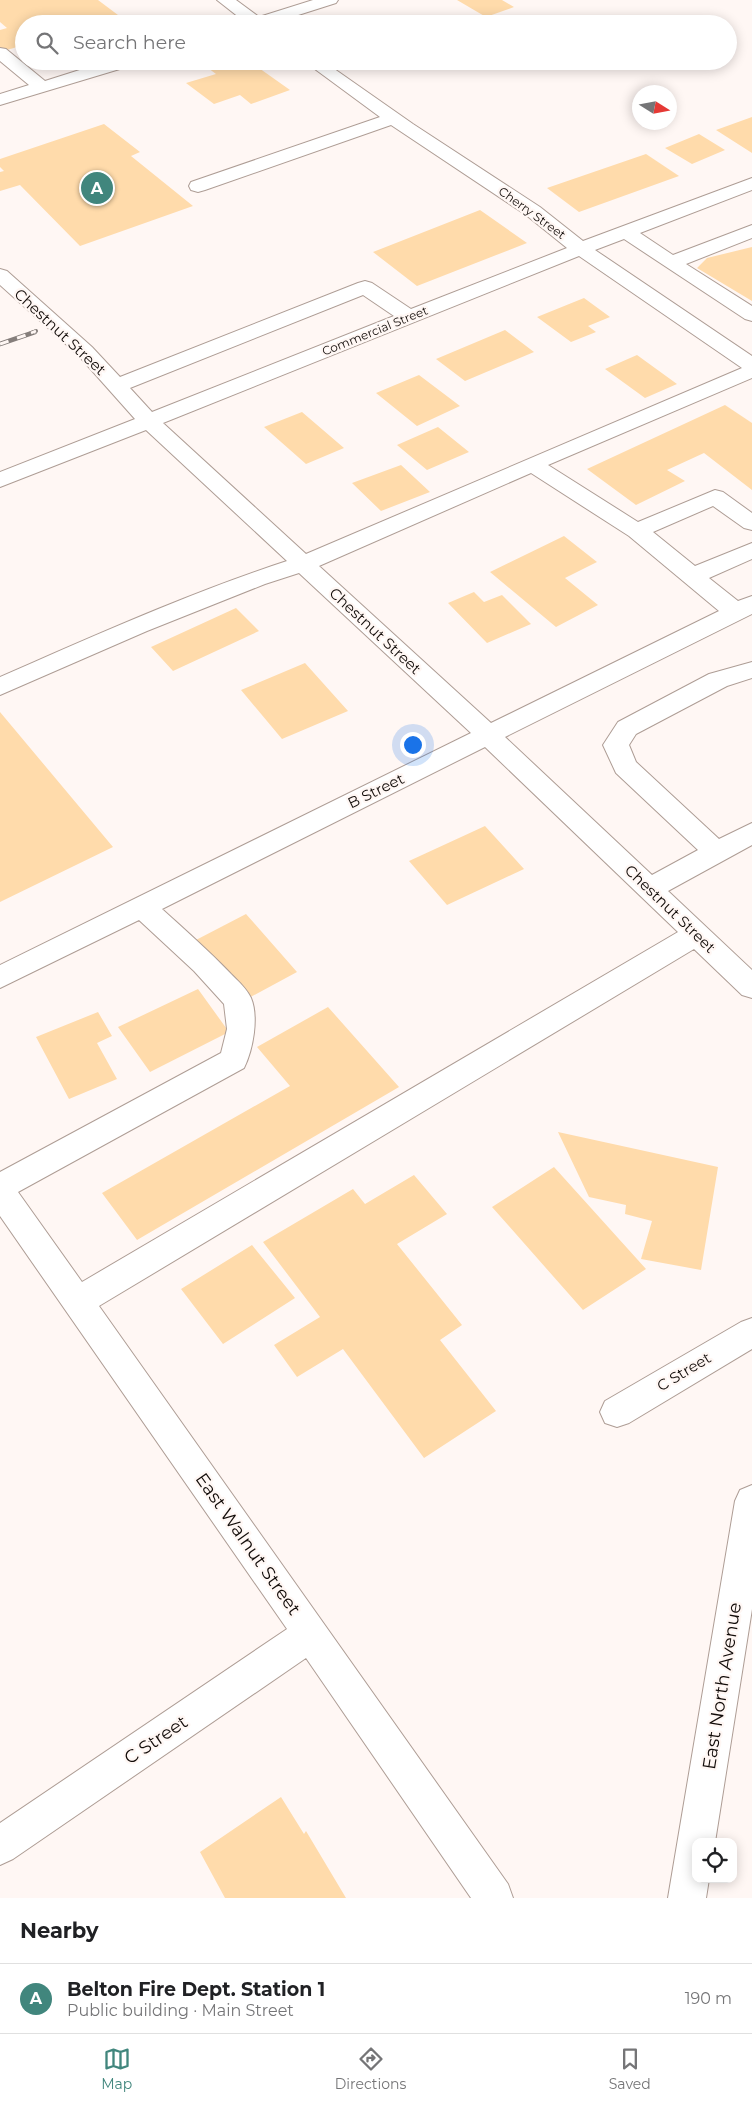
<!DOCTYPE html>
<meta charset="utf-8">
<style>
:root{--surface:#fff;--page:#f6f6f6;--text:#202124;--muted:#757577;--line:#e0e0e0;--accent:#41867d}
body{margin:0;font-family:Montserrat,sans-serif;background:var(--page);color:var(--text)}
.controls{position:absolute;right:15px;bottom:15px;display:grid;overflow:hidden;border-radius:10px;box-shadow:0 2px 12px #0003}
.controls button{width:45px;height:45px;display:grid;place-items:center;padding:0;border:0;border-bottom:1px solid var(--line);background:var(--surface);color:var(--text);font:25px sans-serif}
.compass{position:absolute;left:632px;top:85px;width:45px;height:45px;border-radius:50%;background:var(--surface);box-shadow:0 2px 12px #0003;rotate:101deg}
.you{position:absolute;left:412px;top:744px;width:18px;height:18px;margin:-12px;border:4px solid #fff;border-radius:50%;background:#1a73e8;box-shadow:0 0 0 8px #1a73e833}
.badge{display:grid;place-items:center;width:32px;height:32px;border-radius:50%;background:var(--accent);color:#fff;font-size:16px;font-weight:700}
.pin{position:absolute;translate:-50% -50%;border:2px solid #fff;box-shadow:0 1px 5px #0006}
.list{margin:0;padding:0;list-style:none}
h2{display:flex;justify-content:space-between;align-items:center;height:65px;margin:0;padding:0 20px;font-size:21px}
h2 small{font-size:16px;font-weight:400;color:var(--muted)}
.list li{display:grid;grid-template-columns:32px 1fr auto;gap:15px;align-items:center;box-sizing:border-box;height:70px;padding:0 20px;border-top:1px solid var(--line)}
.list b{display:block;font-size:19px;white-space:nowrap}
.list p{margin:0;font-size:16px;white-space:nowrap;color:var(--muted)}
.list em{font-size:16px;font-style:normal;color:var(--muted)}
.icon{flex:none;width:28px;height:28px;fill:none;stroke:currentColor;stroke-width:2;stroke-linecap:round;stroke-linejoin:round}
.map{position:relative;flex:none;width:752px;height:1898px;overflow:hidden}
.search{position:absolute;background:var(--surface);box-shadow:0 2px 12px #0003;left:15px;right:15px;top:15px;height:55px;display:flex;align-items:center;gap:12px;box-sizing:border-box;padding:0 18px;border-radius:28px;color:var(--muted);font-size:19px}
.sheet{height:135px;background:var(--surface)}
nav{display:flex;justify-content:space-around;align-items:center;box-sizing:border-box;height:70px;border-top:1px solid var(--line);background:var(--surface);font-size:14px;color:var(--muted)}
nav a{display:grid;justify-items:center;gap:2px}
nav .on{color:var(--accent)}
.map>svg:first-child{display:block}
</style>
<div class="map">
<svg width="752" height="1898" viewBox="0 0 752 1898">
<rect width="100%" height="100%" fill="#fff7f4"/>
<path fill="#ffdbab" d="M0,0H98L130,24H24V45L0,52V30L7,28L0,22Z
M457,0H502L514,7L486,17Z
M228,61H249L290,90L251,104L240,95L214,104L186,83L216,74L208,68Z
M752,117V153L716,130Z
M104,124L140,152L131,156L193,206L80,246L20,185L0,191V172L4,171L0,167V159Z
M699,134L725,150L692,164L665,148Z
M646,154L679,176L579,212L547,188Z
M480,210L527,243L417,286L373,252Z
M752,247V301L697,268L707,258Z
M584,298L610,317L588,326L596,332L571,342L537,317Z
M505,330L534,352L465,381L436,359Z
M637,355L677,384L645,398L605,369Z
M419,375L460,406L417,426L376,393Z
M725,405L752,423V490L704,453L667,470L685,481L636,505L587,469Z
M302,412L344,448L306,464L264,427Z
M438,427L469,452L427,470L397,445Z
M401,465L430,492L381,511L352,483Z
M564,536L597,562L565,578L598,605L556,627L490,572Z
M474,592L484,602L502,595L531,624L487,643L448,603Z
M236,608L259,631L173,671L151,647Z
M305,663L348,711L282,739L241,690Z
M0,712L113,847L0,902Z
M485,826L524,869L447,905L409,861Z
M246,914L297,972L245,1000L194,941Z
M198,989L229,1032L150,1072L118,1027Z
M328,1007L399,1087L137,1240L102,1193L290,1086L257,1047Z
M98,1012L112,1036L97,1043L117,1079L69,1099L36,1037Z
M558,1132L718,1167L701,1270L641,1259L652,1221L625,1214L626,1205L589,1197Z
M554,1167L646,1269L583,1310L492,1207Z
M414,1175L447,1214L397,1244L462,1325L440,1340L496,1411L424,1458L343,1349L297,1377L274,1345L320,1317L263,1242L353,1189L365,1204Z
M252,1245L295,1298L223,1344L181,1289Z
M281,1797L304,1834L306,1831L346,1898H225L200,1852Z"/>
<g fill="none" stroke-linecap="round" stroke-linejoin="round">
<g stroke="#ae9d95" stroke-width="2">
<path id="minor" d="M217,0H236L259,17L313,0H338L336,3L270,24H244L245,22Z
M0,48L6,49L45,81L108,61H135L133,65L0,105V94L29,85L0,61Z
M304,61H323L413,124L540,207L583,241L752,178V190L640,233L673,255L752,225V238L686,264L752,306V321L745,319L624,239L595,250L752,356V378L548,465L638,522L715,490L723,492L752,513V530L744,528L713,506L653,532L695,566L752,543V559L709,578L738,601L752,596V614L505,737L652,875L698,850L616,773L603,745L618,722L709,674L752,662V678L727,686L636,734L629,745L636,762L719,839L752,823V845L668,891L752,970V998L742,995L694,949L99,1306L508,1884L513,1898H471L306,1658L13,1859L0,1865V1823L287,1629L0,1216V1172L221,1053L227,1029L224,1004L194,971L139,920L0,988V965L471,733L299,573L265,584L147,631L0,695V677C94,636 189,593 287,561L146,430L0,487V472L135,419L78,355L0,285V269L7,271L92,347L120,377L358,283L365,281L372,283L411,309L567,248L526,215L391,125L205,190L198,192L191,190L189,186L191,182L380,117ZM579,256L742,368L306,554L163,423ZM363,295L394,316L152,412L130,388ZM531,473L629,536L719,611L491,723L319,566ZM485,747L678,932L82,1282L18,1192L244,1068C253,1050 259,1017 251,998C247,989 238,981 231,974C209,951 185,930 162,909Z
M752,1318V1349L629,1423L617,1427L605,1423L600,1412L605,1401L741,1322Z"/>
</g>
<g stroke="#ae9d95" stroke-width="2">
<path id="major" d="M752,1485V1609L715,1842H696V1879H709L706,1898H668L735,1501L740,1490Z"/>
</g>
<use href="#minor" fill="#fff" fill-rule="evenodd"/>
<use href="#major" fill="#fff" fill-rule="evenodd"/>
<g stroke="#857e7b" stroke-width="4">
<path id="rail-far1" d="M31,333L36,331"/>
</g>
<g stroke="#857e7b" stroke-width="4.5">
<path id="rail" d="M0,344L35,332"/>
</g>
<use href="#rail-far1" stroke="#fff7f4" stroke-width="2.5" stroke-dasharray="8" stroke-linecap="butt"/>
<use href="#rail" stroke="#fff7f4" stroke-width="3" stroke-dasharray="9" stroke-linecap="butt"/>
</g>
<g text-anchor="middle" stroke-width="4.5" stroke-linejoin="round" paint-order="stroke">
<g font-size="12" fill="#110b08" stroke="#fff7f4">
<text transform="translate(532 213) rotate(36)" y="4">Cherry Street</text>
<text transform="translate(375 331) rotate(-22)" y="4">Commercial Street</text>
</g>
<g font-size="15" fill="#110b08" stroke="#fff7f4">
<text transform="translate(60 332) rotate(43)" y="5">Chestnut Street</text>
<text transform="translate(375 631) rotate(43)" y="5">Chestnut Street</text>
<text transform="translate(376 791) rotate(-26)" y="5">B Street</text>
<text transform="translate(670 909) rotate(44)" y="5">Chestnut Street</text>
<text transform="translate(684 1372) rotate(-31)" y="5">C Street</text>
</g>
<g font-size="18" fill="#110b08" stroke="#fff7f4">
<text transform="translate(248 1544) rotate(55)" y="6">East Walnut Street</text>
<text transform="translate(722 1686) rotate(-81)" y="6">East North Avenue</text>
<text transform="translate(156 1740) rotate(-34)" y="6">C Street</text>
</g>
</g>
</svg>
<div class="controls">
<button><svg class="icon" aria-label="locate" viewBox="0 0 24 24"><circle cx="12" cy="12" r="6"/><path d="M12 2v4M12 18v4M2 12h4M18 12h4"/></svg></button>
</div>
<svg class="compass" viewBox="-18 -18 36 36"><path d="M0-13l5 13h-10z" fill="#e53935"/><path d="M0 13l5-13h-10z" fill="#757577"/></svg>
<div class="you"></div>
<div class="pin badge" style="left:97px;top:188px">A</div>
<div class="search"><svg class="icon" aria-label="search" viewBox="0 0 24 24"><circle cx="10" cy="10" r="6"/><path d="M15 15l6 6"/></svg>Search here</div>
</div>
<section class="sheet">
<h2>Nearby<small></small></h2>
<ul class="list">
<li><span class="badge">A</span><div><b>Belton Fire Dept. Station 1</b><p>Public building · Main Street</p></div><em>190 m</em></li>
</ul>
</section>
<nav>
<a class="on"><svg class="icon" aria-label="map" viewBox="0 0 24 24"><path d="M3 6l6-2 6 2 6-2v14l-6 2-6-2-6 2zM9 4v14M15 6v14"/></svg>Map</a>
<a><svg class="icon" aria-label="directions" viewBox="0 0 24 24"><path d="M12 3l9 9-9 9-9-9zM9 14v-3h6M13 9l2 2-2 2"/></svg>Directions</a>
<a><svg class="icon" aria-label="saved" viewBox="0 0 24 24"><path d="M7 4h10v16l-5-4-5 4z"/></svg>Saved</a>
</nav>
